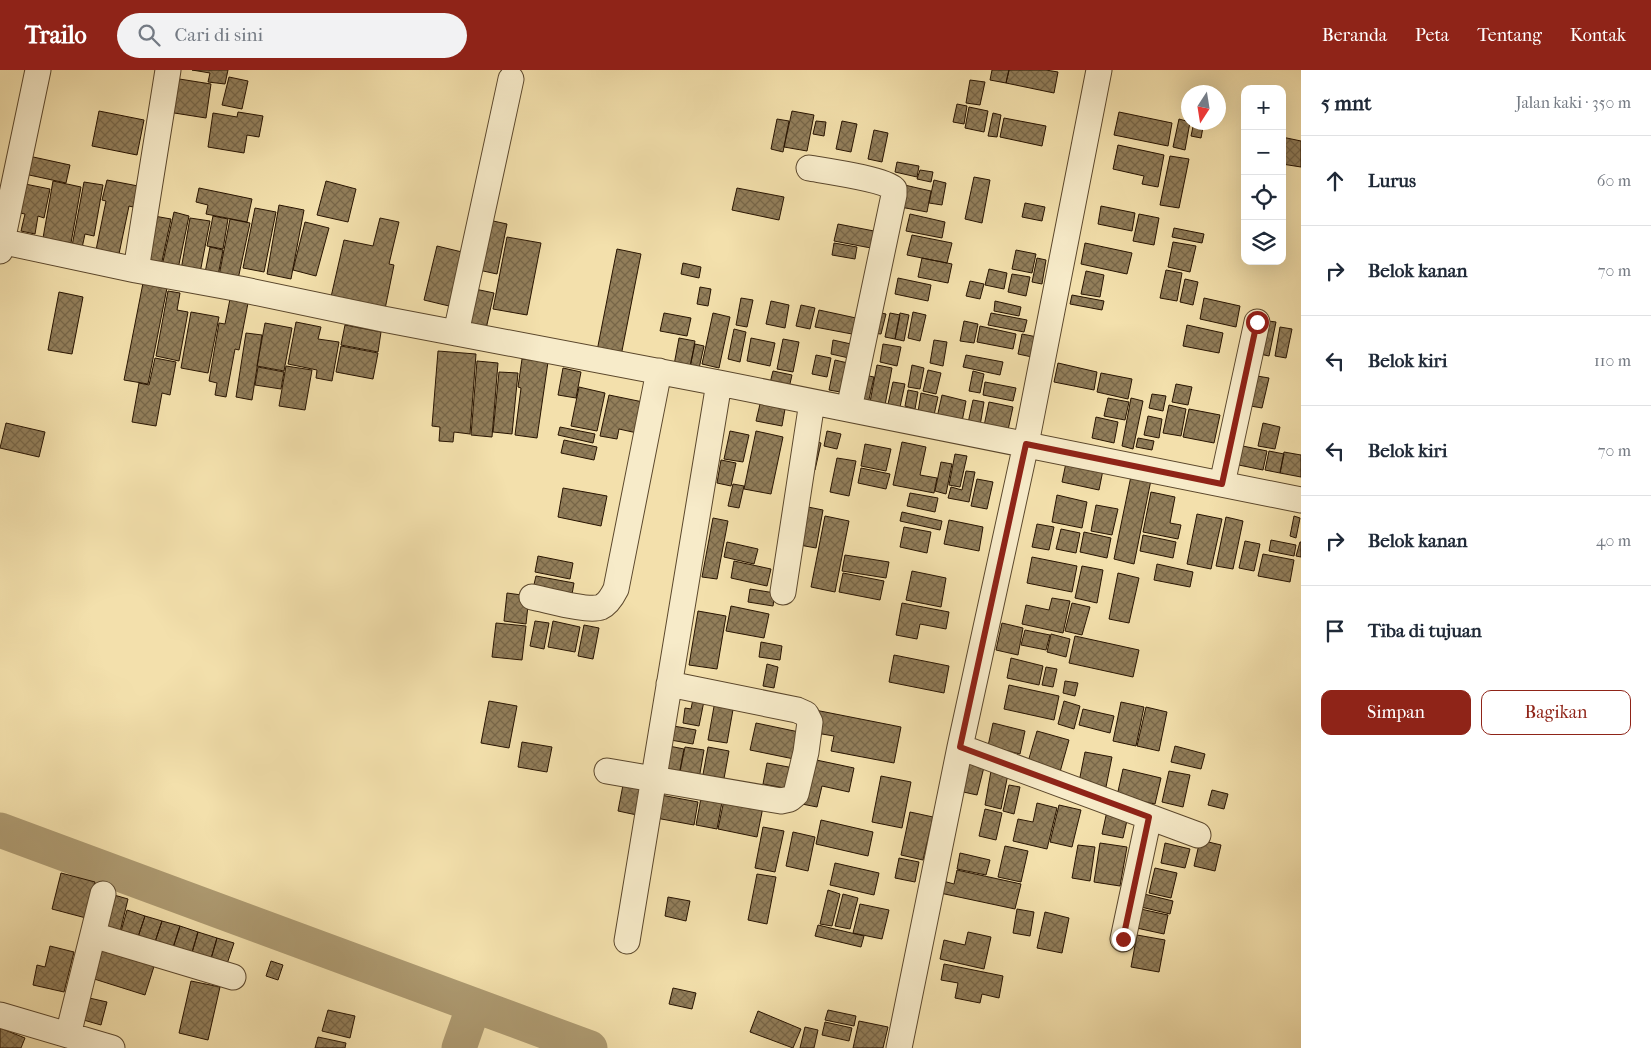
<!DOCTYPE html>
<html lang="id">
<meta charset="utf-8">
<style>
:root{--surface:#fff;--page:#f2f2f3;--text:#1f2937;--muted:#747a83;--line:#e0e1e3;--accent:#8f2418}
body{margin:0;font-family:"IM FELL French Canon",serif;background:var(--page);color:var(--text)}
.controls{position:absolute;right:15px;top:15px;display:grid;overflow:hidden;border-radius:10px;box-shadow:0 5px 20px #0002}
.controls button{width:45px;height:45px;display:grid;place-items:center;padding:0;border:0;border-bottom:1px solid var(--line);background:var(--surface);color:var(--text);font:25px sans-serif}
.compass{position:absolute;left:1181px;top:15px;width:45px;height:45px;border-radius:50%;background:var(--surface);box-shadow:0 5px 20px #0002;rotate:192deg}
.stop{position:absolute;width:15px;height:15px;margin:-11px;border:4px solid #8f2418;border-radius:50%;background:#fff}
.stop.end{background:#8f2418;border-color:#fff;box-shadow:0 1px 5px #0008}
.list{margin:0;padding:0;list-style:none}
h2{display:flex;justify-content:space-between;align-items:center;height:65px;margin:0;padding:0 20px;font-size:21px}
h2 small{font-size:16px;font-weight:400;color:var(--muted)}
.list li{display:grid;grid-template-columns:32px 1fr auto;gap:15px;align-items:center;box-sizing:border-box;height:90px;padding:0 20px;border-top:1px solid var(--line)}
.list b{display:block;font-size:19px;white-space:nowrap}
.list em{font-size:16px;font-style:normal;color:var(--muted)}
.actions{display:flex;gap:10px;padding:15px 20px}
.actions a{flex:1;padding:11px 0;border:1px solid var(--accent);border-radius:10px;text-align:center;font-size:18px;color:var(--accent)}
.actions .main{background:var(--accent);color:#fff}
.icon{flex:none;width:28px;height:28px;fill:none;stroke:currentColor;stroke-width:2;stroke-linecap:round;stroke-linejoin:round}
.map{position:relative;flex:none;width:1301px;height:978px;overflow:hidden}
header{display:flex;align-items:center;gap:30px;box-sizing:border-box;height:70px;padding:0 25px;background:var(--accent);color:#fff}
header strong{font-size:24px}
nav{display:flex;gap:28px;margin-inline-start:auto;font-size:18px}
.search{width:350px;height:45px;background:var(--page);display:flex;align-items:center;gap:12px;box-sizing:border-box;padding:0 18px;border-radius:28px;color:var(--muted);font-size:19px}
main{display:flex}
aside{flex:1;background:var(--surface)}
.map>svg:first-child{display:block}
</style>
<header>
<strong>Trailo</strong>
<div class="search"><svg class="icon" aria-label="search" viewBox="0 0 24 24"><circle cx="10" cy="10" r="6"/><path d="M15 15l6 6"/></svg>Cari di sini</div>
<nav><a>Beranda</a><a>Peta</a><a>Tentang</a><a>Kontak</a></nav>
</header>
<main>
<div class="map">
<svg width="1301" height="978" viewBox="0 0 1301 978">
<defs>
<pattern id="building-cross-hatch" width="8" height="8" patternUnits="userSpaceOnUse" patternTransform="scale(1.25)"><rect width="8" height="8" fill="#927e5a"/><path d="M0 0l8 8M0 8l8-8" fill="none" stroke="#776648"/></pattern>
</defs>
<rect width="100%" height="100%" fill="#f3e0ac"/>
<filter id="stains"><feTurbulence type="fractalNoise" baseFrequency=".004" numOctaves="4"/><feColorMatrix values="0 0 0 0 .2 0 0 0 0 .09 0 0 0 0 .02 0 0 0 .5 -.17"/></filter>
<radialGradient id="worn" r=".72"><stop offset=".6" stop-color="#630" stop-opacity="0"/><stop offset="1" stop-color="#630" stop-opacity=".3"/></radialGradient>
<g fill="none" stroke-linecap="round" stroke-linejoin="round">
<path stroke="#ae9b72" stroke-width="35" d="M0,760L590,978
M459,978L474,935"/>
</g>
<path fill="url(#building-cross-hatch)" stroke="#281401" d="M192,0H228L225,14L208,12L210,3Z
M992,0H1009L1006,13L990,10Z
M1009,0H1046L1058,2L1054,23L1006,13Z
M229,7L248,11L242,39L222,35Z
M173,8L211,14L206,48L168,42Z
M970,10L985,12L980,35L966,33Z
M957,34L967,36L964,54L953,52Z
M969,37L988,41L984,62L965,58Z
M99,41L144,50L137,85L92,76Z
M792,41L814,45L807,81L784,77Z
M238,42L263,46L259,67L247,65L244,83L208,77L213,43L237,47Z
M1119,42L1172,53L1168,76L1114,65Z
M993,43L1001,45L997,67L988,66Z
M1004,48L1046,56L1042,76L1000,67Z
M777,49L789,51L783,82L771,79Z
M1179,49L1190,52L1185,80L1173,77Z
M816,51L826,52L824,66L813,64Z
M842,51L857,54L851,82L836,79Z
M1194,52H1204L1201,68L1191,66Z
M874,60L888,63L882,92L868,89Z
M1282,67L1301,71V97L1282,94Z
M1118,75L1164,85L1158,117L1142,114L1144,106L1113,99Z
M24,85L70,95L66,113L20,103Z
M1170,86L1189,89L1179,138L1160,135Z
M897,92L919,96L917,107L895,102Z
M920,100L933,102L931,112L917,109Z
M974,107L990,110L982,153L965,149Z
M107,110L138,116L133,137L129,136L119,184L96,180L106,131L102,130Z
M934,110L946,113L942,135L929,133Z
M53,111L81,117L71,173L43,168Z
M326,111L356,119L348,152L317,145Z
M84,112L103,115L94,166L85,164L82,178L72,176Z
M25,114L50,119L44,148L38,146L35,164L21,161L25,144L20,143Z
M900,114L931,121L927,142L895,136Z
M199,118L252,129L247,152L206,144L208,135L196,132Z
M737,118L784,127L779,150L732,140Z
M1025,133L1045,137L1042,151L1022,147Z
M279,135L304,140L291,209L267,204Z
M1101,136L1135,143L1132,161L1098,154Z
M255,138L276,142L264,202L243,198Z
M174,142L189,146L178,199L162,196Z
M910,144L945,152L942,168L906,161Z
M1139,144L1159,148L1154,175L1133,171Z
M154,146L171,149L161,196L144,192Z
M213,146L228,149L223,179L207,176Z
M190,148L210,151L200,203L181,200Z
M380,148L399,152L389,194L394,195L385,239L331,227L344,170L373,176Z
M230,149L250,153L237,214L218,211Z
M484,149L507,154L497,204L474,199Z
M305,152L329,158L316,206L293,200Z
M838,154L874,161L871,178L834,171Z
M1174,158L1204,164L1202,173L1172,167Z
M912,165L952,173L947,193L907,185Z
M507,167L541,173L527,245L493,239Z
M1173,172L1196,176L1190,202L1168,197Z
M834,173L857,177L855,189L832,185Z
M1085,173L1132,183L1127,204L1081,194Z
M437,176L462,182L449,236L424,230Z
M210,177L223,180L217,211L204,208Z
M617,179L641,184L621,286L597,281Z
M1016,180L1036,184L1032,203L1012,199Z
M922,188L952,194L948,213L918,207Z
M1037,188L1046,190L1042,214L1032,212Z
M683,193L701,197L699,208L681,204Z
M989,199L1007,203L1004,219L985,215Z
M1166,200L1182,203L1177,231L1160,228Z
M1086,201L1104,205L1100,227L1081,224Z
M1012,204L1030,207L1026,226L1008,222Z
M898,208L931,215L928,231L895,224Z
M1185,209L1198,212L1193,235L1180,232Z
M970,211L984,214L980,229L966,226Z
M143,213L167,218L148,314L124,310Z
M700,217L711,219L708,236L697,234Z
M475,219L494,223L486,259L467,256Z
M168,221L180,223L177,240L188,242L179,291L156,286Z
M59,222L83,227L72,284L48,280Z
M1072,225L1104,231L1102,240L1070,234Z
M741,228L753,230L747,257L736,255Z
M1204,228L1240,236L1236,257L1200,249Z
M230,229L248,233L239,280L235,279L226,327L215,325L217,313L209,311L219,253L225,254Z
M771,231L789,235L785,258L766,254Z
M995,231L1021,237L1019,246L994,241Z
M801,235L815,238L810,259L796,256Z
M819,240L856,248L852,264L815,257Z
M191,242L219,247L208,303L181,298Z
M877,242L886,244L881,264L872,263Z
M913,242L926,245L920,271L908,268Z
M664,243L691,248L687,266L660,261Z
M713,243L730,247L719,298L702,294Z
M890,243L900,245L895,269L885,267Z
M900,243L909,245L904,271L895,269Z
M991,243L1027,250L1024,262L988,255Z
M1261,250L1276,252L1269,286L1255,283Z
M964,251L978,254L974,273L960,271Z
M296,252L321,257L318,269L339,272L332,311L316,308L317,300L288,294Z
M265,253L292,258L284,301L257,296Z
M345,255L381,262L378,282L341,275Z
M1187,255L1223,263L1219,283L1183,276Z
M980,256L1016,264L1013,279L977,272Z
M1280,257L1292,259L1286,288L1275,286Z
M734,259L746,262L740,292L728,289Z
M246,263L262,265L252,330L236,327Z
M1022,264L1037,267L1032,287L1018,284Z
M679,268L695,271L690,298L674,295Z
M751,268L775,273L770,296L747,291Z
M783,269L799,272L793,302L777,299Z
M833,270L851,274L849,288L831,284Z
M934,270L947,272L943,296L930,293Z
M695,274L704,276L698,303L689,301Z
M883,274L901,277L897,296L880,292Z
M341,276L378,283L373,309L336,302Z
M438,281L476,284L470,364L454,362L453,372L439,371L440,357L432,356Z
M816,285L831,288L827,307L812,304Z
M966,285L1003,292L1000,305L963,297Z
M155,288L176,292L170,325L162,323L156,356L132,352L139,313L149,315Z
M522,289L548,292L537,368L515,365L521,318L518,317Z
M835,290L852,294L846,323L829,320Z
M477,291L498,293L492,367L471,365Z
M1058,293L1097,302L1094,320L1054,312Z
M877,295L892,298L885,335L870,332Z
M912,295L924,298L920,319L908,317Z
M286,296L312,300L305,340L279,336Z
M258,297L284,302L281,319L255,315Z
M563,298L581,302L576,328L558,325Z
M928,300L941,303L936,324L923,321Z
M773,301L792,305L789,318L770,313Z
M973,301L984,304L980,323L969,321Z
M499,302L518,303L512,364L493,362Z
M1101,303L1132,309L1128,329L1097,322Z
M859,304L874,307L868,334L853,330Z
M1251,305L1269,308L1262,338L1245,335Z
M893,312L905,314L900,337L888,334Z
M985,312L1016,318L1013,331L983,325Z
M1176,314L1192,317L1188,335L1172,332Z
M579,317L605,323L597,361L571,356Z
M908,320L918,322L915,339L905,336Z
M921,323L938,327L934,345L918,342Z
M1152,324L1166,326L1163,341L1149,338Z
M609,325L643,332L637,363L619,359L617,369L600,366Z
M942,325L966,331L961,357L936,352Z
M1108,328L1129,332L1125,350L1104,346Z
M1131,328L1143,331L1133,379L1122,376Z
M973,330L984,332L980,356L968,353Z
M989,332L1013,337L1008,360L984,356Z
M760,334L785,339L782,356L756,351Z
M1169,335L1186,339L1181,366L1163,363Z
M1189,339L1220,345L1214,373L1183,367Z
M1148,346L1162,349L1159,368L1144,365Z
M1096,347L1118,352L1114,373L1092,368Z
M6,353L45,362L39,387L0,378Z
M1263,353L1280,357L1275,379L1258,376Z
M560,357L595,364L593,373L558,365Z
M730,361L749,365L743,392L724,389Z
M756,361L783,367L771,424L744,419Z
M827,361L841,364L837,379L824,376Z
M1138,368L1154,371L1152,380L1136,377Z
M564,370L597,377L594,390L561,383Z
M810,370L821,373L815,400L805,398Z
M902,372L926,377L920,405L937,408L934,423L893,415Z
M865,374L891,379L886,401L861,396Z
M1233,374L1267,381L1263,400L1229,393Z
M1269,381L1284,384L1280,403L1265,400Z
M1284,382L1301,385V407L1280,403Z
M955,384L967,386L960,417L949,415Z
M837,388L856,391L849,426L830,422Z
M721,390L736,393L731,416L717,413Z
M941,392L952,394L946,424L935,421Z
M1066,393L1103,400L1099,420L1062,412Z
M861,398L890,404L886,419L858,413Z
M966,401L975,402L969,432L948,428L951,417L962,420Z
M1131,406L1151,410L1134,494L1114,489Z
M977,409L993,412L987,439L971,436Z
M733,414L744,416L739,438L728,436Z
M563,418L607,426L601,456L558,447Z
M1151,422L1175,427L1170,453L1181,455L1178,469L1143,462Z
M910,423L938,428L935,442L907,436Z
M1057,425L1087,432L1082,458L1052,452Z
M1096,435L1118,439L1112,465L1091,461Z
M808,437L823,440L816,478L794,474Z
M902,442L942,451L940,460L900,451Z
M1197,444L1222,449L1211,499L1187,494Z
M825,446L849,451L835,522L811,517Z
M1294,446L1300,448L1296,468L1290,466Z
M1226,447L1243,451L1233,499L1216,496Z
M713,448L728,451L717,509L702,507Z
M949,450L983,457L979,481L944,474Z
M1037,454L1054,457L1049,480L1032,477Z
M904,457L931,462L927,483L900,477Z
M1061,459L1080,463L1076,483L1056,479Z
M1084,462L1111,468L1107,488L1080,482Z
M1143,465L1176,472L1173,488L1140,481Z
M1271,470L1296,475L1294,486L1269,481Z
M1245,471L1260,474L1254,501L1239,498Z
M727,472L758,479L754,494L724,487Z
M1300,472H1301V487L1296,486Z
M1263,484L1294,490L1290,512L1258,506Z
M845,485L889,492L886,508L842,501Z
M538,486L573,493L570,509L535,502Z
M1032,487L1077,496L1072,522L1027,513Z
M734,491L771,499L767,516L731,508Z
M1157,494L1193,502L1190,517L1154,510Z
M1082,496L1103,500L1097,533L1075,528Z
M912,501L946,508L941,537L906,530Z
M843,503L884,511L880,530L839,522Z
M1118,503L1139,508L1129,553L1109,549Z
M536,506L574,513L571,530L532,523Z
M750,519L775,523L773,536L748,532Z
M507,523L529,526L526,554L504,551Z
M1052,528L1070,531L1063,563L1022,554L1026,535L1049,540Z
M902,533L949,542L946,559L920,554L917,569L896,565Z
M1072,533L1090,537L1082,565L1065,561Z
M731,536L769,544L764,568L726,561Z
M698,541L726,546L717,599L689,595Z
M535,551L549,553L544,579L530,576Z
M553,551L580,557L575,582L548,577Z
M496,553L526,556L522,590L492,587Z
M1002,553L1023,558L1018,585L996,580Z
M584,555L599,558L593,589L578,586Z
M1025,560L1050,565L1046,580L1021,575Z
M1051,564L1070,569L1066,587L1047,582Z
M1075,566L1139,580L1133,607L1069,593Z
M761,572L782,576L780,590L759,587Z
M894,585L949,596L944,623L889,612Z
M1011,588L1043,596L1039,615L1007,608Z
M767,594L778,597L774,618L763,616Z
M1046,597L1057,599L1053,617L1042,615Z
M1065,611L1078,613L1075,626L1063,623Z
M1009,615L1059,626L1054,650L1004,639Z
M693,629L704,631L699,656L683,653L685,638L691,639Z
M489,631L517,636L509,678L481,673Z
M715,631L734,634L727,673L708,670Z
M1064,631L1080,636L1074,659L1058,654Z
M1121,632L1144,637L1136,676L1113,671Z
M1146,637L1167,642L1159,681L1137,676Z
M1083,639L1114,646L1110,663L1079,655Z
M815,640L901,657L894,693L831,681L834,666L810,662Z
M756,653L799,662L794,689L750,680Z
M993,653L1025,661L1020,684L988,676Z
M668,655L696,660L693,674L665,669Z
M1037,661L1069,670L1060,702L1028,692Z
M522,672L552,677L547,702L518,697Z
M664,675L684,679L679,705L659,701Z
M1175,676L1205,684L1201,699L1171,692Z
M685,677L704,680L699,709L679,706Z
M708,677L729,681L723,714L702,710Z
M1085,682L1112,687L1105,722L1078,717Z
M807,688L854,698L849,722L822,716L817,737L797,733Z
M966,688L985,693L977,725L959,721Z
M767,693L794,698L790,719L763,714Z
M1123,699L1161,708L1155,734L1117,726Z
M991,701L1008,704L1001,739L985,735Z
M1169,701L1190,705L1183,737L1162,732Z
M881,706L911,712L902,758L872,752Z
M623,715L642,720L637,745L618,741Z
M1009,715L1020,717L1014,744L1003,741Z
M1212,720L1228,724L1224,739L1208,735Z
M661,725L698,732L694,755L656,748Z
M701,728L722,732L717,759L696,755Z
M724,730L763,737L757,767L718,759Z
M1037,733L1057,738L1047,779L1013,771L1018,749L1033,752Z
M1059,735L1081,740L1072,777L1050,772Z
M985,739L1002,743L996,770L979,766Z
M1107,741L1128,746L1123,768L1102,764Z
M910,742L933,747L923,790L901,785Z
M821,750L873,762L868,786L816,774Z
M763,757L784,761L775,802L755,798Z
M793,762L815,767L808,801L786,796Z
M1200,770L1221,775L1215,801L1194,796Z
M1100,773L1127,777L1120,816L1094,812Z
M1165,773L1190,779L1185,798L1161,793Z
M1078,775L1095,777L1090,811L1072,808Z
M1005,776L1028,781L1021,812L998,807Z
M960,783L990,790L986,805L957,799Z
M899,788L919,792L915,812L895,808Z
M835,793L879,803L874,825L830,815Z
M1155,798L1177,803L1171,828L1149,823Z
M957,800L1021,814L1015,839L940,823L943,811L954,814Z
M61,803L95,812L86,848L52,839Z
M757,804L776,807L767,854L748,850Z
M828,820L840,824L832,856L820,854Z
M107,823L128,829L120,862L98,856Z
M843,824L858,828L850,859L835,856Z
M1144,824L1173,831L1170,844L1141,837Z
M668,827L690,831L686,851L665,846Z
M860,834L889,840L882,869L853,863Z
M1136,838L1168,845L1164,864L1132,857Z
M1017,839L1034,842L1030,866L1013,863Z
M127,840L145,846L137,870L120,865Z
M1045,842L1069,848L1062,883L1037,878Z
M145,846L162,851L154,875L137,870Z
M162,851L180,856L172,881L154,875Z
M818,855L864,866L861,877L815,866Z
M180,856L198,862L191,886L172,881Z
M198,862L217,868L210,892L191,886Z
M968,862L991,867L984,899L940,889L944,870L965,875Z
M1137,865L1165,870L1159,902L1131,897Z
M217,868L234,873L226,897L210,892Z
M101,873L156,890L145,925L91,908Z
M50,876L74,882L64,922L33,915L37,895L45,897Z
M271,891L283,895L278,910L266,906Z
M944,894L1003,906L999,928L982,924L980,933L955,928L958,913L941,910Z
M191,911L220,917L208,970L179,963Z
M673,918L696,923L692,939L669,934Z
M85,927L107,932L101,955L80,949Z
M328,940L355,946L350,968L322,961Z
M828,940L856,946L854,956L825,950Z
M758,941L801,959L793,978L750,962Z
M859,951L888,957L883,978H853Z
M825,952L852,958L849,971L822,965Z
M805,957L818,960L814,978H800Z
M0,958L25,968L21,978H0Z
M318,967L346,973L345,978H315Z"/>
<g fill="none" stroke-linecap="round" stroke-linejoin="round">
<g stroke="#5b472c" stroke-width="27">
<path id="minor" d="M809,98C826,101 884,109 894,119V125L849,339
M0,171L136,200L240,219L383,249L719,313L1301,430
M0,181L38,0
M136,200L168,0
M456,263L511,9
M1222,414L1257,252
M783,522L812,332
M532,527C548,530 588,542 601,537C608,534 613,525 616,519L659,301
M960,677L1198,765
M607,701L781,731L790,729L796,724L806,682L810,652L806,644L797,640L669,614
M93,865L233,907
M1123,869L1149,747
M627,871L719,313
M0,945L112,978
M68,965L103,824
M899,978L960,677L1026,374L1099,0"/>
</g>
<use href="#minor" stroke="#f7ebc9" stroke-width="25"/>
</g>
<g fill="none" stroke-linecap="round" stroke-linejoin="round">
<path stroke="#8f2418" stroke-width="6" d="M1123,869L1149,747L960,677L1026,374L1222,414L1257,252"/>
</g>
<rect width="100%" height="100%" filter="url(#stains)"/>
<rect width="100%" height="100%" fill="url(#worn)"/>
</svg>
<div class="controls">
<button>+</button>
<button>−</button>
<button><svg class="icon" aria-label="locate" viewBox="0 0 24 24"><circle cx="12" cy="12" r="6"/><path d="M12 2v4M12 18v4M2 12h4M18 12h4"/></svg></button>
<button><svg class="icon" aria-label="layers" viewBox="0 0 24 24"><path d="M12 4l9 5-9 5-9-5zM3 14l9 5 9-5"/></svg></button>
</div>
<svg class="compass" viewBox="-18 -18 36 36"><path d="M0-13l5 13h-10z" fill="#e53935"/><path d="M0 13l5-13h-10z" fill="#747a83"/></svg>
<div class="stop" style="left:1257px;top:252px"></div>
<div class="stop end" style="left:1123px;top:869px"></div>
</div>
<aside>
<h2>5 mnt<small>Jalan kaki · 350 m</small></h2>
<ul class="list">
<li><svg class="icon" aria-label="ahead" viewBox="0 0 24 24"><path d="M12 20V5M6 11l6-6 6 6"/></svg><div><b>Lurus</b></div><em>60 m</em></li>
<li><svg class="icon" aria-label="right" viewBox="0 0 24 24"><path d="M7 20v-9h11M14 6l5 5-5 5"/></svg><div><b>Belok kanan</b></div><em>70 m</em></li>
<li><svg class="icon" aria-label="left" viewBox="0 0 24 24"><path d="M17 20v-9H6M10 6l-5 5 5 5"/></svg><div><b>Belok kiri</b></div><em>110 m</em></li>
<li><svg class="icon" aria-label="left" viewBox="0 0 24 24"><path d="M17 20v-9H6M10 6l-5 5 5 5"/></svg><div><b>Belok kiri</b></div><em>70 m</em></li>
<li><svg class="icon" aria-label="right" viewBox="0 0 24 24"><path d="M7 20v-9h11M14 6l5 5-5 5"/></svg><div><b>Belok kanan</b></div><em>40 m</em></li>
<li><svg class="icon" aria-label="arrive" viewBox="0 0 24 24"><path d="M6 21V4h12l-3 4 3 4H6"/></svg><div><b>Tiba di tujuan</b></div></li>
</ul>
<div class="actions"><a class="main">Simpan</a><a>Bagikan</a></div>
</aside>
</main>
